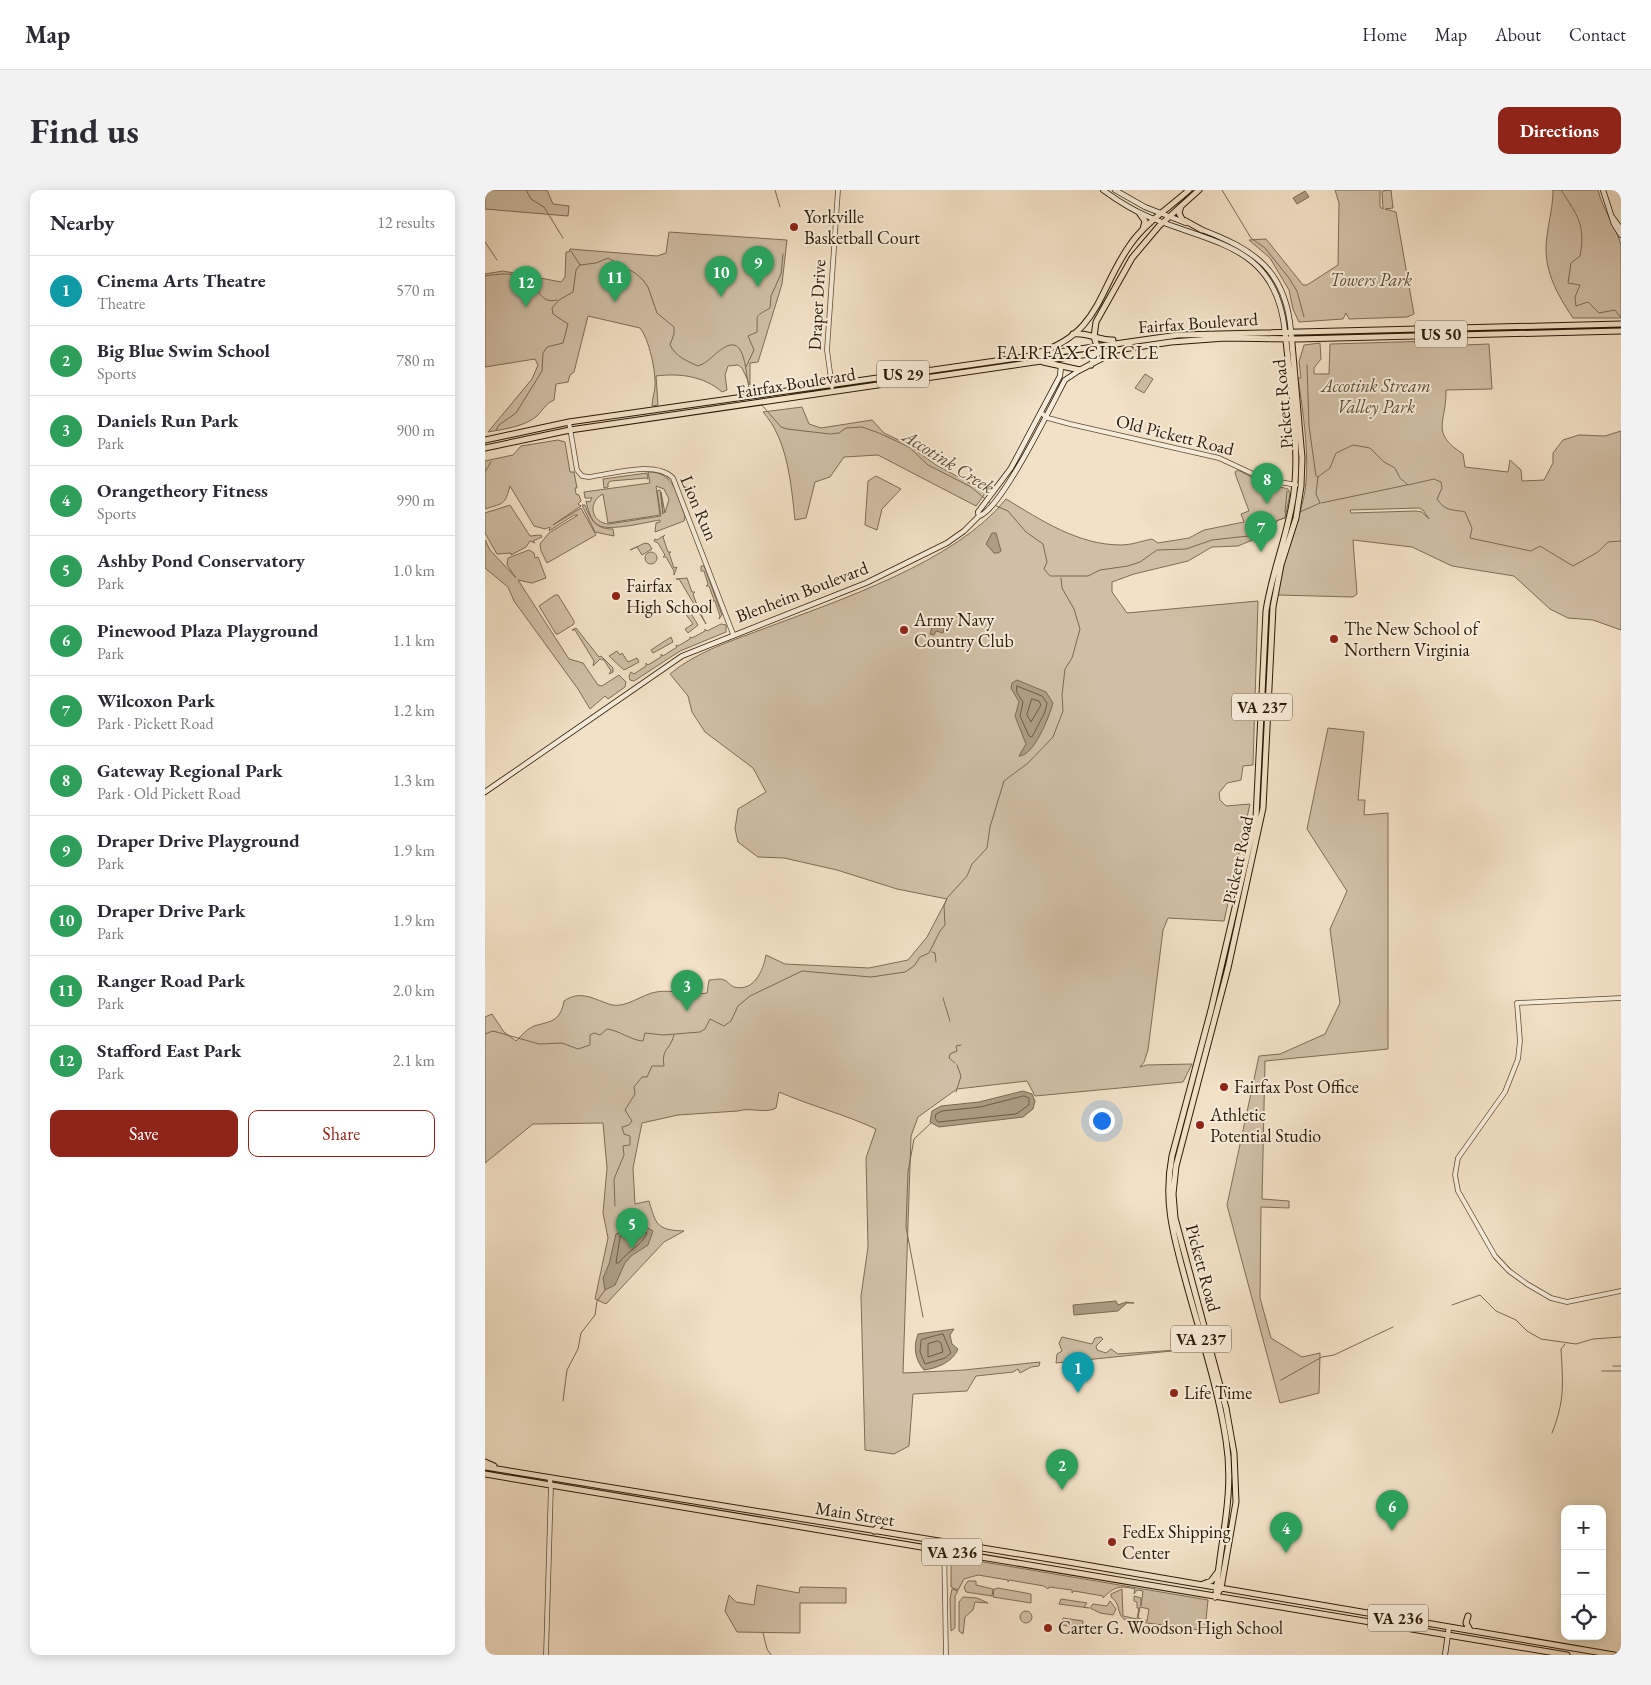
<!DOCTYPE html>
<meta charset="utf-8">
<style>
:root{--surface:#fff;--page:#f2f2f3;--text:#2b2b33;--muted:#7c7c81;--line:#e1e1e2;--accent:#8f2418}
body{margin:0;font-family:"EB Garamond",serif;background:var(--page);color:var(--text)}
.controls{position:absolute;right:15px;bottom:15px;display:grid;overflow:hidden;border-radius:10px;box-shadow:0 2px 12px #0003}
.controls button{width:45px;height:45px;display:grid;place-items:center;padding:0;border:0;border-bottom:1px solid var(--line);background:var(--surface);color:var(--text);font:25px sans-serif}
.you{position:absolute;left:616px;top:930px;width:18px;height:18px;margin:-12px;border:4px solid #fff;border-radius:50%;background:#1a73e8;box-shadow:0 0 0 8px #1a73e833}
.badge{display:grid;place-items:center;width:32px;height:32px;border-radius:50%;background:var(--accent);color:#fff;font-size:16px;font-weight:700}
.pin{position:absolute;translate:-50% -41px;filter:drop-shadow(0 1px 2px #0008)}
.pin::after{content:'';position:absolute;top:26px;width:18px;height:15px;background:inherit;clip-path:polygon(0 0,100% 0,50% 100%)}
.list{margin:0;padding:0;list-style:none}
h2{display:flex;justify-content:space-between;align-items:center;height:65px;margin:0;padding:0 20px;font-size:21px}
h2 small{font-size:16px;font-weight:400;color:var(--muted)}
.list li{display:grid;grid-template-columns:32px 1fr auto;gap:15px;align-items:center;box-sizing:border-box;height:70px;padding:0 20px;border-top:1px solid var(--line)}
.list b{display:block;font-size:19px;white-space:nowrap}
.list p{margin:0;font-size:16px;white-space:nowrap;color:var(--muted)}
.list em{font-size:16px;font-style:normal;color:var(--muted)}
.actions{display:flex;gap:10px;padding:15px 20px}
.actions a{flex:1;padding:11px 0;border:1px solid var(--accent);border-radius:10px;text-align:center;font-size:18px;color:var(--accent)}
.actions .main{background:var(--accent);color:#fff}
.icon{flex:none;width:28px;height:28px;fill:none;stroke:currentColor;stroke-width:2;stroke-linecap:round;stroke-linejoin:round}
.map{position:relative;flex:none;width:1136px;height:1465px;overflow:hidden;border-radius:10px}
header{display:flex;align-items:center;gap:30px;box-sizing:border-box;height:70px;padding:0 25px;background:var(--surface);border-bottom:1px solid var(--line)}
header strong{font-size:24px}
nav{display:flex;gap:28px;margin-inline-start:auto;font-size:18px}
.intro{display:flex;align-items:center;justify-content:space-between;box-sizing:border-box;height:120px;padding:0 30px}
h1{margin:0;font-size:35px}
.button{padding:12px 22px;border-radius:10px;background:var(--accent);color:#fff;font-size:18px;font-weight:700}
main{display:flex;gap:30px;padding:0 30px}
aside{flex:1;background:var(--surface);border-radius:10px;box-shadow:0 2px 12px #0003}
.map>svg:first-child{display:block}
</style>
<header>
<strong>Map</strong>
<nav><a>Home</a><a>Map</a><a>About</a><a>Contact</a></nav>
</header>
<div class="intro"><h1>Find us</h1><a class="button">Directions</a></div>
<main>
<aside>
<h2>Nearby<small>12 results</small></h2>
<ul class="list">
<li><span class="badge" style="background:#0f9aa8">1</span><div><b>Cinema Arts Theatre</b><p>Theatre</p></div><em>570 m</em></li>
<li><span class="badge" style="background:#2e9e5b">2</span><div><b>Big Blue Swim School</b><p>Sports</p></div><em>780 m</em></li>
<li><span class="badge" style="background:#2e9e5b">3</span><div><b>Daniels Run Park</b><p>Park</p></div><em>900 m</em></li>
<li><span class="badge" style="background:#2e9e5b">4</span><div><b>Orangetheory Fitness</b><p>Sports</p></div><em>990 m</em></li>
<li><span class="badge" style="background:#2e9e5b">5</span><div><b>Ashby Pond Conservatory</b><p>Park</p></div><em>1.0 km</em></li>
<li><span class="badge" style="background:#2e9e5b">6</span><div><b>Pinewood Plaza Playground</b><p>Park</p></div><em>1.1 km</em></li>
<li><span class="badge" style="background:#2e9e5b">7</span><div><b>Wilcoxon Park</b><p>Park · Pickett Road</p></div><em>1.2 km</em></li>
<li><span class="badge" style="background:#2e9e5b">8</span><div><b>Gateway Regional Park</b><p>Park · Old Pickett Road</p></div><em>1.3 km</em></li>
<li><span class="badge" style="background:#2e9e5b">9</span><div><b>Draper Drive Playground</b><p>Park</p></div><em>1.9 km</em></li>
<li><span class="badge" style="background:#2e9e5b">10</span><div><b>Draper Drive Park</b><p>Park</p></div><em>1.9 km</em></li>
<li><span class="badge" style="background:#2e9e5b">11</span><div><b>Ranger Road Park</b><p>Park</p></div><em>2.0 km</em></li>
<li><span class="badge" style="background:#2e9e5b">12</span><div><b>Stafford East Park</b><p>Park</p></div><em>2.1 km</em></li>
</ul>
<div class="actions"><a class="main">Save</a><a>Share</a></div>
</aside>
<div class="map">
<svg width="1136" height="1465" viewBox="0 0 1136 1465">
<rect width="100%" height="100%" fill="#f2e1c6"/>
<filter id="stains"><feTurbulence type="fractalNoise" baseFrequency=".004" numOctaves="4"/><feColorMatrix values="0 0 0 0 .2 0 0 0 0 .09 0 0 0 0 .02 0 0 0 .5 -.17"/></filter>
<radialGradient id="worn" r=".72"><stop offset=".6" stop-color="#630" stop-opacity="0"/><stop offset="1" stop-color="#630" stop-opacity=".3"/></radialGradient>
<path fill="#d0bfa6" stroke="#7d6c56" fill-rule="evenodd" d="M0,0H62L68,14L84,16L83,26L0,19Z
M850,0H895V17L898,19L897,1L906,0L908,18L900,19L911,22L929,124L922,127L864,129L861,123L858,129L814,132L808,119L804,100L785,68L764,50L781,49L818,95H822L853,75L854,13Z
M1068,0H1113C1118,21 1131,36 1136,55V128H1088C1071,103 1057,77 1062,46C1064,30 1068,16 1068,0Z
M184,42L302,50L297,94L273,172L265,173V195L257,178L253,175L243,176L240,185L242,200L237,202C219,186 194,183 171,186L173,215L167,216C167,208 170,202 170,196C171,181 164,149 155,138L103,126L89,182L85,185L83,192L71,194L69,210C60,214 58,220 52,226C39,237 19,239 3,242L47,189L53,175L50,169L0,177V84L18,81L76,92L80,87L81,62H84L85,59L172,66L181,63Z
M979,150V155L1004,154L1007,199L961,200C962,232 944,242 978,264L980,277L1023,282L1025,270L1036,280L1037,291L1059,290L1068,273V263L1078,250L1094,245L1120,246L1136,241V440L1108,430L1083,428L1065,419L1029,386L967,376L927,357L868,350L872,404L868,407L792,405C797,370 812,340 819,306C826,273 818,222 813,188H816L814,172L819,155L835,153L836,169L829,178V184H844L845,154ZM934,318L938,320L944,329L937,322L931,321L866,323L865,320Z
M660,184L668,189L659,203L650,198Z
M317,217L324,234L336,238L387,230L399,243L422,254L451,275L501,302L491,316L393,265L359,267L345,287L330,292L321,328L310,330C306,294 303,250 278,222Z
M73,250L80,252L85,282H89L92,298H90L91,304L94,305L96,311L93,314L96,316L68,335L96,318L111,345L62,373L56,361L55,354L64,343L93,325H89L64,341L65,337L60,339L49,336L25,296C20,315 19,313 0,319V271L28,265L36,256Z
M753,280L776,292L803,299L805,304L800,328L793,330L784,343L753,356L727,357L703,371L649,384L627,392V402L642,423L773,411L768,575L758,576L756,590L742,593L734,603L735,610L741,616L765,614L739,731L683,728L678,740L663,860L659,872L655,877L661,875L707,874L698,892L550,906L542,891L472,899L433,927L426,946L418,1183L479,1180L555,1172L554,1176L546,1177L535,1183L533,1179L528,1182L491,1186L482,1201L428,1204L424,1256L409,1264L380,1260L376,1106L383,1057L381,968L391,939C359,924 326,916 294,902L291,918C281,924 265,917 253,921L193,925L157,933L148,978L150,1014L164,1011C171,1035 172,1040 199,1041L179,1052L121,1114L110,1109L123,1048L118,1023L122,978L118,933L48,934L0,973V827L7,824L19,842L31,851C36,846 42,839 49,836C66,831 75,832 79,811C96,799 110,810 127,815C141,818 158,804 171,802C188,799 205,806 222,803L224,790C228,790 236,788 239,790C243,791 244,795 249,797C269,802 278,781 281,765L300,774L384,778L423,770L442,747L462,709L412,699L352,680L299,668L273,667L253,652L250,639L253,619L281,602L268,578L220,542L207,522L203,506L185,484C211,462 246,451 278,439C352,411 471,372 521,309C556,330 593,355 636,355C646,355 657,351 667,349L673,353L704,348L719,340L759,332L756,324L764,321L751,286L750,282Z
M163,282C189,281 193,307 200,326L199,331L170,342L171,333L175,332V330C162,332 123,342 113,335C105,330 103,319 101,311L105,312L107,308H100L99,302L165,293ZM171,296L179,299L184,309L180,323L176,302L178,324L175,300L172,301L176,326L124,334C106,333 102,312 118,304L123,333L175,325Z
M162,283L163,289L161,288L126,291L123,293V297L119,298L118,289Z
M391,286L416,299L397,319L392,340L380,335L383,291Z
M25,315L45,346L56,345L57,347L48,351L50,353L45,351L41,357L26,365V363L12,364L0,343V323Z
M97,315H100C106,330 110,339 128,339L129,346L110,342Z
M180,345L178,347L183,362H186L184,363L189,378L192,377L189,385V381L181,367H178L180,365L173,353L169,351L170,349L172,350Z
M0,350L5,360L31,388L22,375L23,368L44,360L49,363L50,368L53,367L61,388L47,393L33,390L84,469L98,473L113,495L117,496L134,485L141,492L140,497L123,509L120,506L105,519L93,499L29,411L23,397L0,378Z
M160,353L164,354L167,359L157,365L152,357L145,360Z
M160 368a6 6 0 1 1 12 0a6 6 0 1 1-12 0Z
M216,376H219L237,425L234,429L235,426L230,411H227L229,410L224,396H221L223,394L219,381H216Z
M202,388L207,402H210L208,404L213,418H216L214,420L221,434L194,389H191Z
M70,405H73L89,431V434L73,444H71L54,416Z
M202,417L213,435L203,443L200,439L208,434L200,423Z
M236,434L241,435V442L195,461L149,491L145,490L144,486L146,482L149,484L161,476V473L163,475L176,467V464L178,466L192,457L191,455L193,456L205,449V447L207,448L220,441V439L222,441Z
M91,438L114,467L116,466L128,478V482L124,484L126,481L119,470L115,469L108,476L109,471L90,440H87Z
M186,447L188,452L168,463L166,460Z
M132,461L135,465L137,463L143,472L152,468L154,472L139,480L124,466Z
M843,538L879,542L873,610H880L879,625L903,623V859L780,871L777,1009L804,1011V1018L776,1017L775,1108L786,1148L817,1167L835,1163L834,1203L795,1213L742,1015L774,866L795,864L840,844L855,813L845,739L862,701L822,639Z
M577,1147L607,1154L610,1148L616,1147L618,1149L611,1156L612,1160L621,1163L626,1159L633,1164L706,1159L571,1173L572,1164L577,1161L574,1153Z
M469,1367L723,1410L720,1439L715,1440L640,1430C631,1424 636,1413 626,1407V1404L637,1399L638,1426L652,1429L654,1418H652V1412L649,1411V1406L656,1408V1416L658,1401L652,1400L649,1404L650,1399C634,1395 629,1397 618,1408V1406L589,1401L587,1403V1400L564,1397L563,1399L559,1396L524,1390L523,1392V1390L493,1385L479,1389L473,1400L466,1397V1370ZM655,1417L664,1419L662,1431L653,1428Z
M483,1391H491V1395L508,1399L507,1406L481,1402L479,1397Z
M272,1395L314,1403L315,1397L361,1398V1413H315V1443L252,1442L240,1421L244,1405L251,1412L269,1415Z
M513,1398L546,1404V1413L508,1407L509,1399Z
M467,1399L473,1401L470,1406V1438L466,1441L465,1409Z
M478,1407L492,1408L503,1413L490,1412L488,1420L480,1427L478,1444L474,1441V1412Z
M576,1409L602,1413L599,1417L604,1418L574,1414Z
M625,1411L631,1419L628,1425L615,1423L605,1418L608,1414L622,1416Z
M535 1427a6 6 0 1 1 12 0a6 6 0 1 1-12 0Z
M578,1428L598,1431L597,1438L577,1435Z"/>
<path fill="#ae9d85" stroke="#796953" d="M820,1L824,7L812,14L808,8Z
M507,343H511L516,361L513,363H509L501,354Z
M456,430L461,432L458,443L451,441L449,445L445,444L448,434L454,435Z
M532,490L561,502L568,513C564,527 549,566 534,566L541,554L530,526L534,512L526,498L527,493Z
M538,901L547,904L550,911L548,919L538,927L454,937L445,932L447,921L456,916L494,912Z
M156,1034L168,1041L163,1055L146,1066L140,1073L130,1095L120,1100L118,1088L124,1074L131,1044Z
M631,1111L633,1115L641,1112L649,1113H642L633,1121L589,1125L588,1115Z
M469,1139L465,1145L467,1154L473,1159C468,1171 454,1178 439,1180C430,1170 428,1157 433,1144Z"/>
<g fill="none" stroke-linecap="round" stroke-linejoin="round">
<path stroke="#6c5c46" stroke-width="1" d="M532,496L557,506L562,513L560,522L547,547L544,546L535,526L538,512L532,503Z
M547,509L554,511L556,515L546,532L542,525Z
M539,906L544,908V915L531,924L453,932L450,928L451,924L457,921L495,917Z
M156,1040L162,1043C157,1056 142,1061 134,1073H131L135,1047Z
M458,1144L466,1163L460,1168L440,1174L435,1162L436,1150Z
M453,1151L456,1153L458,1162L443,1167V1154Z"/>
<path stroke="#796953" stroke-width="1" d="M41,0L46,9L59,17L78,48
M290,0L295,17
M737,0L766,48L780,58L804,88L812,101L819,127
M1076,0C1092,25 1101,34 1095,66L1086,73L1083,93L1095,95L1090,107L1091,116L1103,112L1114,123L1130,120L1136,128
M0,52L12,70
M86,61L95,75
M0,86C12,84 29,82 40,88C54,95 54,115 72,110
M822,175L824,236L831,286L833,287
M261,177L269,160L263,146L272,142C273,123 268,128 285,118L286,106L296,84L298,64
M276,214L296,237L302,239L345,244L354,243L361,238L377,237L394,243L424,257L443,275L486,297L505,313
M11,240L14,235L31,223L57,181L58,163L62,157L78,153L83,134L68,124L67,118L74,110L88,102L91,80L95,75L111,73L123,68L150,83L158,90L163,97L172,123L189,137V144L185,155C191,167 202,171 213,176C225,172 231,161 242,156C263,147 260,192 266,205
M0,282L6,272
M802,301L800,322L802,327
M836,313L922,295
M509,315L523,321L541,342L558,354L562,372L559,379L565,386H603L615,380L643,376L655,372L672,360L701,359L727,350L763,346L783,334L802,327
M815,322L835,313L831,304L833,287L845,278L851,263L868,255L885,258L899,272L910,278L915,288L923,295L949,289L956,292L957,298L952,309C961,322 967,319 980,322L987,338L985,348L1046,361L1055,356L1088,376L1113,362L1123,352L1136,351
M447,762L450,763L451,772
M458,808L465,831
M0,844L8,841L54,854L77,853L93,859L105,855V845L109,843L115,845L122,839C133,840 148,851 158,851L160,843L178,845L215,842L220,839L225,829L239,836L246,831L253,816L265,806L317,781L386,787L420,782L429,776L435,767L444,763L455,741L460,735L459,716L462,708L482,686L487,674L502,658L505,637L519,591L543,573L568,547L578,521L577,505L580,479L587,468L595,439L589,419L577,398L576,388
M470,873L464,868L465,864L472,861L471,856L476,855
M471,902L476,886L472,875
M130,1016L129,989L139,965L138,956L145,955V946L139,944L137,937L144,935L147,931L140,920L150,904L149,897L157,887H162L167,876H179C176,858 185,861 189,845
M134,1025L139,1041
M967,1115L995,1105L1011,1121L1031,1130L1042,1141L1056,1149L1091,1154L1108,1149L1136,1147
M438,1127L421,1037L423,982L429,949L446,933
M1128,1176H1136
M1117,1181H1136
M796,1190L837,1167L849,1165L908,1137
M78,1211L82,1180L93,1159L96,1143L110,1125L112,1111L120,1100
M1067,1243C1080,1210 1078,1194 1076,1159L1080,1154
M278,1443L282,1459L286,1465"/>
<g stroke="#5c4c37" stroke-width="5.5">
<path id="tertiary" d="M347,197L342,160L353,0
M556,223L563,228L585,234L734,268L779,289L811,295
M84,232L92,280L97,286L104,287C127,284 171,270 188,288L248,444
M1136,808L1032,813L1035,851L1033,869L1020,902L973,968L970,985L973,1001L1010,1066L1024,1081L1042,1094L1066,1108L1082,1112L1136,1101
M459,1352L461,1465
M61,1465L66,1295L64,1287"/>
</g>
<g stroke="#2a1a07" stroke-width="6">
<path id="secondary" d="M618,0C633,11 647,20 664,27C731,55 791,55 800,142
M630,0L660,17L701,33
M1118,0L1129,34L1136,45
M1128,28L1136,39
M715,39C769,59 801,80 806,142
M494,326C516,320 567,214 580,190L595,180
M0,602L197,466L381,393L462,353L479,341L494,326L493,322L526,278L575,186L576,176
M960,1465L964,1437"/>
</g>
<g stroke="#2a1a07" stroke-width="7">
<path id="primary" d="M696,16L694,23L697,29L717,40
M655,24L660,31L658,39
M588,144C603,142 614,151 628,150
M552,163C615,144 613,100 645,55C660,33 684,18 704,0
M558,172L595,180L629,162
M606,175L613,159L609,147L611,132L647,68L674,36L714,0
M0,250L84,232L693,145L1136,134
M0,258L85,240L686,152L740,148L812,149L1136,141
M0,1272L9,1276
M0,1277L583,1372L1129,1465
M0,1284L1082,1465
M389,1341L397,1333
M718,1394L726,1391L732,1383
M731,1404C735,1350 750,1305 741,1250C733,1197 715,1144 701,1092C689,1047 678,1013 687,966L726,820L771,628L781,421C787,380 804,343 809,302C815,256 805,189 800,142
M730,1407L736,1398L751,1312L749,1263L741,1218L690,1028L688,1004L691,976L743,778L778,618L788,417L796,375L811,328L816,296L817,268L806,142
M983,1426L981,1433L985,1440"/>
</g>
<use href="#tertiary" stroke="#f7ecda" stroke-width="4"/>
<use href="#secondary" stroke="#f7ecda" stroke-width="4.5"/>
<use href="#primary" stroke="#f2e1c6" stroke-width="5"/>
</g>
<g fill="#8f2418" stroke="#f7ecda" stroke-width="2">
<circle cx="309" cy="37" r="5"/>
<circle cx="131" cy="406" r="5"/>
<circle cx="419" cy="440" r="5"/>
<circle cx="849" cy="449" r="5"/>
<circle cx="739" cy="897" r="5"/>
<circle cx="715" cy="935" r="5"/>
<circle cx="689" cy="1203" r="5"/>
<circle cx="627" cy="1352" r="5"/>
<circle cx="563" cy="1438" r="5"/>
</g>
<g text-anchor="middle" stroke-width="4" stroke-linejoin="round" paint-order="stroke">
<g fill="#f7ecda" stroke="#685946" stroke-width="1">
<rect x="930" y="130.5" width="52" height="27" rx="4"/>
<rect x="392" y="170.5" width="52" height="27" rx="4"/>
<rect x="747" y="503.5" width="60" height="27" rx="4"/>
<rect x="686" y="1135.5" width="60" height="27" rx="4"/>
<rect x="437" y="1348.5" width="60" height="27" rx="4"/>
<rect x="883" y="1414.5" width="60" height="27" rx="4"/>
</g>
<g font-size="16" font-weight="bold" fill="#2a1a07">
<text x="956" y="150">US 50</text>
<text x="418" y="190">US 29</text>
<text x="777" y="523">VA 237</text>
<text x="716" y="1155">VA 237</text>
<text x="467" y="1368">VA 236</text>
<text x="913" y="1434">VA 236</text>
</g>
<g font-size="18" fill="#2a1a07" stroke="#f7ecda" text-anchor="start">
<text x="319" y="33">Yorkville<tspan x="319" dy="21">Basketball Court</tspan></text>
<text x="141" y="402">Fairfax<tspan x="141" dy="21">High School</tspan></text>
<text x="429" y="436">Army Navy<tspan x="429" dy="21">Country Club</tspan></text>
<text x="859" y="445">The New School of<tspan x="859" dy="21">Northern Virginia</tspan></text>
<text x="749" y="903">Fairfax Post Office</text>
<text x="725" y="931">Athletic<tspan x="725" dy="21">Potential Studio</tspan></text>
<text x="699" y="1209">Life Time</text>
<text x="637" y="1348">FedEx Shipping<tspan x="637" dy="21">Center</tspan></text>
<text x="573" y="1444">Carter G. Woodson High School</text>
</g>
<g font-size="18" font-style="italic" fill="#5c4c37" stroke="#f7ecda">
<text x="886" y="96">Towers Park</text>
<text x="891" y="202">Accotink Stream<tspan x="891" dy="21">Valley Park</tspan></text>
</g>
<g font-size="18" fill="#2a1a07" stroke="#f7ecda">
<text transform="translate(332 115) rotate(-87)" y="6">Draper Drive</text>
<text transform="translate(713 133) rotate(-4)" y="6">Fairfax Boulevard</text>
<text transform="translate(311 193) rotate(-9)" y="6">Fairfax Boulevard</text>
<text transform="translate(798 214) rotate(-95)" y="6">Pickett Road</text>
<text transform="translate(690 245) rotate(14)" y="6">Old Pickett Road</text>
<text transform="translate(214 318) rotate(67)" y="6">Lion Run</text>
<text transform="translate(317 402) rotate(-21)" y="6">Blenheim Boulevard</text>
<text transform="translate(753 670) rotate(-78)" y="6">Pickett Road</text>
<text transform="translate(718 1078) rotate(75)" y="6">Pickett Road</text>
<text transform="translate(370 1324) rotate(9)" y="6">Main Street</text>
</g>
<g font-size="19" letter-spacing="1" fill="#2a1a07" stroke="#f7ecda">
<text x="593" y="169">FAIRFAX CIRCLE</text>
</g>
<g font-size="19" font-style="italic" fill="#5f4e39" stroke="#f7ecda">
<text transform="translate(464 271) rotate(32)" y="7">Accotink Creek</text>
</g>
</g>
<rect width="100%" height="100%" filter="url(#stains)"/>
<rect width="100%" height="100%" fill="url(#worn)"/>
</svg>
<div class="controls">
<button>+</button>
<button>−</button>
<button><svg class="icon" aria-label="locate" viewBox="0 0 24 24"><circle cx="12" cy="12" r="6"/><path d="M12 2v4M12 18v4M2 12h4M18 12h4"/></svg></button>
</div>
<div class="you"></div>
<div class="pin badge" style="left:593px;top:1203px;background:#0f9aa8">1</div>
<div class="pin badge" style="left:577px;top:1300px;background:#2e9e5b">2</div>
<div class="pin badge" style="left:202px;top:821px;background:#2e9e5b">3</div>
<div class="pin badge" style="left:801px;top:1363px;background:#2e9e5b">4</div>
<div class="pin badge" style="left:147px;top:1059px;background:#2e9e5b">5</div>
<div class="pin badge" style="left:907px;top:1341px;background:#2e9e5b">6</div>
<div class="pin badge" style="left:776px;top:362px;background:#2e9e5b">7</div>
<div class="pin badge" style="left:782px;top:314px;background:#2e9e5b">8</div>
<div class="pin badge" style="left:273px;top:97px;background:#2e9e5b">9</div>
<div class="pin badge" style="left:236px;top:107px;background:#2e9e5b">10</div>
<div class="pin badge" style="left:130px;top:112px;background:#2e9e5b">11</div>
<div class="pin badge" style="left:41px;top:117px;background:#2e9e5b">12</div>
</div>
</main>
